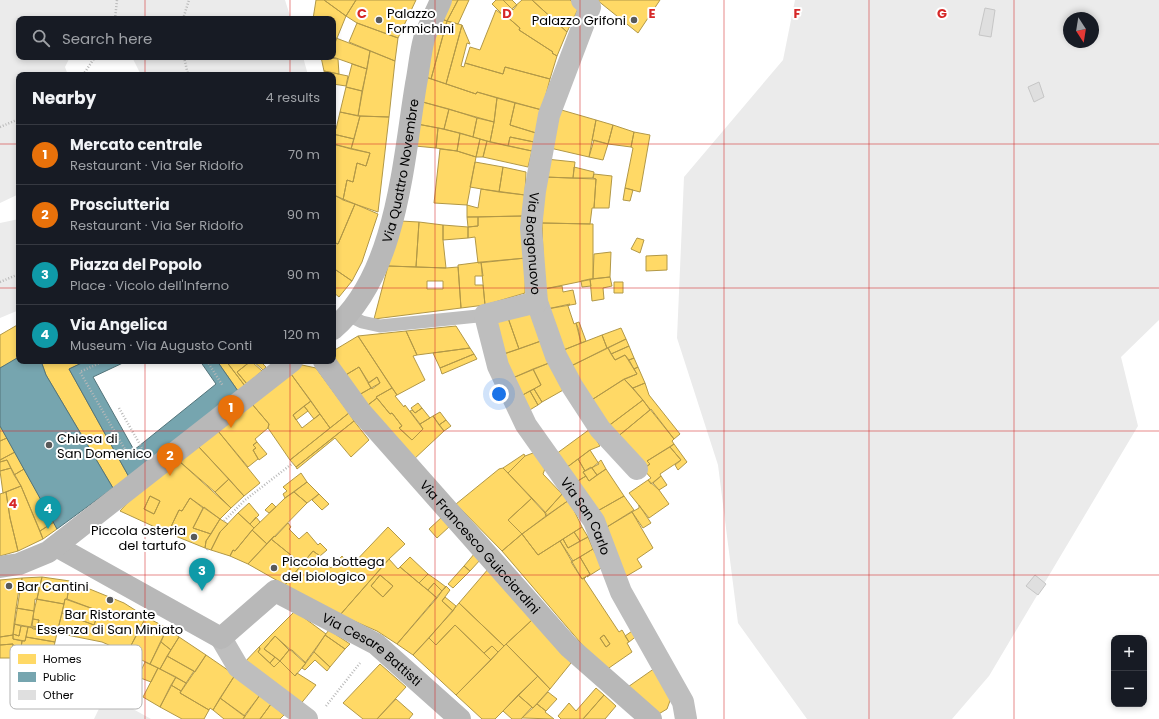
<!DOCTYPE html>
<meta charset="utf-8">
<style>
:root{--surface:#171b24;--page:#20242c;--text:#f1f3f6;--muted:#9ea1a6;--line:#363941;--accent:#adaeaf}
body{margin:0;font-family:Poppins,sans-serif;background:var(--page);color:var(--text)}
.controls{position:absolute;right:12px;bottom:12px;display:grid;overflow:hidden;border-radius:8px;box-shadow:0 2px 6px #0003}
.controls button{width:36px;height:36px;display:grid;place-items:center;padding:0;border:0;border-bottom:1px solid var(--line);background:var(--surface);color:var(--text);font:20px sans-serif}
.compass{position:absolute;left:1063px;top:12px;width:36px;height:36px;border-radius:50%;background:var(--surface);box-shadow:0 2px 6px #0003;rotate:168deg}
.you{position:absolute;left:499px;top:394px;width:14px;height:14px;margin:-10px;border:3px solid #fff;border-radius:50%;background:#1a73e8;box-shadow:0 0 0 6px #1a73e833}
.badge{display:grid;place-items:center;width:26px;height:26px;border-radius:50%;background:var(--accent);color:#fff;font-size:13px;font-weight:700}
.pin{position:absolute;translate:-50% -33px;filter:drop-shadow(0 1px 2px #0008)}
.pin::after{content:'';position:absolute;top:21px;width:14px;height:12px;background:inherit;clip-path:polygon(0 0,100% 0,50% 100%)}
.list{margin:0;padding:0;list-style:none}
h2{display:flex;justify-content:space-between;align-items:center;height:52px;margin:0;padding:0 16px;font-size:17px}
h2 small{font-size:13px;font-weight:400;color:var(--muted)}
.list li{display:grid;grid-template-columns:26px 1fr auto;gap:12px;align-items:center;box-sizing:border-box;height:60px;padding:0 16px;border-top:1px solid var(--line)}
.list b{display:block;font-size:15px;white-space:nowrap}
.list p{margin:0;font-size:13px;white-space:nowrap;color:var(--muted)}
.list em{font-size:13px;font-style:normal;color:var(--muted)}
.icon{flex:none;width:22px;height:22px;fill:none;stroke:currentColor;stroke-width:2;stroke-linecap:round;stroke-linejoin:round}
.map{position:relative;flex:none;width:1159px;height:719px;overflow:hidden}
.search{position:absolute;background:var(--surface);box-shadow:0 2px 6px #0003;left:16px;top:16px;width:320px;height:44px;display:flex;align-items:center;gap:10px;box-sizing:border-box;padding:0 14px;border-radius:8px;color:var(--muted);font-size:15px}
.panel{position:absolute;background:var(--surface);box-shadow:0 2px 6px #0003;left:16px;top:72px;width:320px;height:292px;border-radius:8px}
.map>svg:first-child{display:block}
</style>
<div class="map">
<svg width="1159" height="719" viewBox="0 0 1159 719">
<rect width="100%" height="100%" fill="#fff"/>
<path fill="#ebebeb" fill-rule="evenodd" d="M0,0H285L291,19H19V57H70L65,67L68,75H19V194L0,203Z
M795,0H1159V320L1121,357L1138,426L989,676L952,719H807L738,623L718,465L677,338L684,177L783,60ZM1069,18H1093V42H1069Z
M132,57H303L308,75H141Z
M19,219V310L0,318V223Z
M106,694L151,719H94Z"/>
<path fill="#ffd966" stroke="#b29847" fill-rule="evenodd" d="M316,0H324L346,16L335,43L333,42V19H313Z
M324,0H356L346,16Z
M356,0H416L398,38L357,23L346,16Z
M448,0H458L447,21L439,18Z
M458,0H469L458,24L447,21Z
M496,0H503L512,9L504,16L492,4Z
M503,0H512L517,5L513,10Z
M522,0H532L567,32L557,56L552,53L553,52L519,30L520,28L505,15Z
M532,0H570L579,7L567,32Z
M597,0H660L638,33Z
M496,10L504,16L505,15L520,28L519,30L553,52L552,53L557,56L550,79L505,67L503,74L465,63L470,47L480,50Z
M439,18L447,21L431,79L423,76Z
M447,21L462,25L446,84L431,79Z
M357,23L398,38L395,61L349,42Z
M462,25L470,44L467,43L461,66L464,67L465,63L503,74L505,67L550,79L542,110L477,92L476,94L446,84Z
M336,38L370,51L367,69L333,57V42L335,43Z
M370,51L395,61L389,117L358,116Z
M321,57L338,59L339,74L324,71Z
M352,64L367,69L362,91L346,87Z
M324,71L348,76L346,86L333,84V75H325Z
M423,76L476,94L477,92L497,98L494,122L419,101Z
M346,87L362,91L358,116L340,112Z
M497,98L515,103L510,125L536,133L534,142L510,137L508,146L490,142L494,122Z
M419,101L449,109L444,129L417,124Z
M515,103L542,110L536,133L510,125Z
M449,109L477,118L473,137L444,129Z
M558,109L596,120L589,157L550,148Z
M340,112L360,116L354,139L333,134V128L336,129Z
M360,116L389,117L378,212L343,200L347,180L353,182L357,163L366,166L370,153L351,149Z
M477,118L494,122L490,142L473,137Z
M596,120L613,125L608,144L592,140Z
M417,124L438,128L436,148L415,146Z
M613,125L634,132L631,147L608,144Z
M438,128L460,133L457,151L436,148Z
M634,132L650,135L640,192L625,188L633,148L631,147Z
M460,133L480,139L476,157L457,151Z
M333,134L354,139L351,149L333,144Z
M510,137L534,142L532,151L508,146Z
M480,139L487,141L483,157H476Z
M594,140L608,144L603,160L589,157Z
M487,141L532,151L528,167L483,157Z
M333,144L370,153L366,166L357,163L353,182L347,180L343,200L336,196L335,199L333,198Z
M440,149L457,151L476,157L467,205L434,203Z
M546,159L575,162L573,178L544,177Z
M475,162L503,167L499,192L470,187Z
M503,167L526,172L525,195L499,192Z
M574,167L594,172L593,178H573Z
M594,174L612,176L609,208H594L596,179L593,178Z
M544,177L596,179L594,208H592L590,224L542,223Z
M625,188L633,190L630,201L623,200Z
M481,189L525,195L523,216L467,217V205L478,208Z
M336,196L355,204L338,244L333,242V204Z
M355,204L378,214L362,262L352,281L333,268V242L338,244Z
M523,216L526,258L478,263L475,237L468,238V227L478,226V217Z
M467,217H478V226L468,227Z
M400,221L419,222L416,267L388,266Z
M419,222L443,225V240L446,268L416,267Z
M542,223L593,224V279L544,289Z
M443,225L468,227V238L443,240Z
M637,238L644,240L640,253L631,249Z
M611,252L610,277L593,279L594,254Z
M667,255V270L646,271V256Z
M526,258L525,293L485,305L481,262Z
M481,262L483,276H475V285H483L485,305L461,308L458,265Z
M388,266L446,268L458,267L461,308L374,319ZM427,281H443V289H427Z
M333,268L352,281L339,297L333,292Z
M610,277L612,286L603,288L604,299L592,301L590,279Z
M590,279L591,286L582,287L581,281Z
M614,282H623V293H614Z
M562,286L563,292L573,290L576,304L547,309L544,289Z
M570,304L568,306L574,324L576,323L578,328L581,343L561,351L547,309Z
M529,309L541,341L519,349L507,315Z
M507,315L519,349L495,357L481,322Z
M579,322L586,341L581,343L576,323Z
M19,324V359L0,368V335Z
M456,326L470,348L417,355L406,331Z
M621,328L626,339L607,348L602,335Z
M406,331L417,355L413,356L425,380L397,395L358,336Z
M602,335L607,348L569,367L561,351Z
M358,336L392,388L376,397L377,398L364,408L357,396L380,383L377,377L369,383L359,367L344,376L333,358V351Z
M626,339L629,346L611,354L608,348Z
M541,341L549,363L508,380L495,357Z
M629,346L634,358L629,360L625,355L615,360L611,354Z
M470,348L474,354L440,368L433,353Z
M608,348L615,360L625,355L637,374L623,380L590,401L569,367Z
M474,354L477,359L442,374L440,368Z
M634,358L638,367L634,369L629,360Z
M41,361H86L69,369L129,477L113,488L46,375Z
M217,361H226L245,386L238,391Z
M226,361H251L237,372L247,384L245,386Z
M251,361L262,371L247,384L237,372Z
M253,361H260L266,367L263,370Z
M549,363L565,389L542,402L534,389L541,385L533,369Z
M302,365L316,368L349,413L330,428L291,374Z
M359,367L371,388L357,396L344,376Z
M638,367L645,383L633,388L624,379L637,374L634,369Z
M533,369L541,385L519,397L508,380Z
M291,374L311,401L293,415L302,428L320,414L330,428L290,460L268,428L269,424L252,404Z
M377,377L380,383L372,389L368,383Z
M624,379L643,400L607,427L590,401Z
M645,383L649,395L680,434L674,439L633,388Z
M392,388L397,395L395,396L404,407L405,405L423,429L412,440L399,428L402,426L392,413L390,414L376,397Z
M534,389L542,402L538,405L530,391Z
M530,391L538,405L528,411L519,397Z
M377,398L390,414L392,413L402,426L399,428L412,440L423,429L420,424L433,416L444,431L412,461L364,408Z
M643,400L650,410L616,438L607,427Z
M311,401L320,414L314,419L304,406Z
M418,403L422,408L415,413L411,408Z
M252,404L269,424L268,428L255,439L257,442L253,445L256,448L253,450L258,459L248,467L218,431Z
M304,406L308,411L296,420L293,415Z
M422,408L430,418L420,424L410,411L412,410L415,413Z
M651,409L674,439L672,441L674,444L647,461L650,464L643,469L616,438Z
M440,412L446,420L439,425L433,416Z
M349,413L354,421L296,467L290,460Z
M446,420L451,426L444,431L439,425Z
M354,421L369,440L351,457L335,438L297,469L296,467Z
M0,426L7,438L0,441Z
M590,429L600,446L590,450L566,468L556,454Z
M218,431L260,483L244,496L198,446Z
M7,438L15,452L0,460V441Z
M257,442L267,454L259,460L253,450L256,448L253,445Z
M674,444L687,462L678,470L675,465L681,460L670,447Z
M198,446L229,479L215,492L179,461Z
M670,447L681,460L660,474L661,476L651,484L648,480L651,478L643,469L650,464L647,461Z
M590,450L599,464L585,471L578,459Z
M15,452L24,469L14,475L7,460L0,462V460Z
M533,453L546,466L543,474L562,494L545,513L508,473L525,456Z
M524,454L525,456L508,473L503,468Z
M578,459L585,471L583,472L586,476L576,482L566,468Z
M7,460L11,468L0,471V462Z
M601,460L606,469L597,475L592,468Z
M179,461L231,508L220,519L190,498L182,511L179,510L168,533L120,511L130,500ZM150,496L160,501L154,514L144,509Z
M591,467L597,475L589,481L583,472Z
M11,468L21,486L3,493L0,471Z
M503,468L532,498L508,520L522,534L502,551L456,504L499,469Z
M24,469L54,522L40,531L21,486L14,475Z
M606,469L624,496L594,513L576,482L586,476L589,481Z
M301,473L307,482L285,498L283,494L287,491L283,487Z
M661,476L667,485L659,490L653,483Z
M229,479L244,496L231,508L215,492Z
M648,480L659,490L669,504L649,518L629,493Z
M307,482L319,494L307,503L294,492Z
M21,486L43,539L18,551L10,518L6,492Z
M6,492L10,518L18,551L0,556V494Z
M294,492L307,503L267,544L252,530L285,498Z
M564,492L569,500L546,516L545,513Z
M319,494L329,504L322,510L312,500Z
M150,496L160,501L154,514L144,509Z
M624,496L634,510L602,530L594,513Z
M190,498L203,508L193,528L211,534L206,541L205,548L168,533L179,510L182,511Z
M532,498L546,513V516L522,534L508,520Z
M569,500L582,527L538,555L522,534Z
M249,503L259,515L250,524L238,513Z
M272,503L276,507L269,513L265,510Z
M639,505L651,523L643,528L632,512L639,508Z
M204,507L220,519L211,534L193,528Z
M632,512L653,548L637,559L642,567L625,577L602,530Z
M238,513L254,528L235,551L233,550L230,556L211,550L220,532Z
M256,517L260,522L254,528L250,524Z
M442,517L450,526L437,538L429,529Z
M220,519L228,524L220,532L211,550L205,548L206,541Z
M54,522L57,529L43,539L40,531Z
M288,523L291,527L289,529L299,539L307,532L318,545L320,543L327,550L320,556L313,551L302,564L271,539L274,536L275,537Z
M388,527L405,544L389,559L340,615L285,585L313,551L320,556L319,558L331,568L342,556L351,566Z
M582,527L588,537L580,541L574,532Z
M252,530L267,544L248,564L230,556L233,550L235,551Z
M574,532L580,541L568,548L563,539Z
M522,534L538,555L560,541L582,579L586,577L584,579L619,632L622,630L629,642L627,643L632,652L606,670L585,648L502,551ZM604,635L610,644L606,647L600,638Z
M588,537L593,549L573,561L560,541L563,539L568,548Z
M271,539L302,564L285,585L248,564Z
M593,549L603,567L587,577L590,574L580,557Z
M475,553L481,559L470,571L464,566Z
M410,557L428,574L419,583L400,567Z
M580,557L590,574L582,579L571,562Z
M389,559L398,569L400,567L437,598L397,644L377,631L340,615ZM380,575L393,586L383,597L371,586Z
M464,566L470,571L453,588L448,584Z
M489,568L532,620L504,646L459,603Z
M428,574L438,581L446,587L442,591L434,583L428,590L419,583Z
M380,575L393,586L383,597L371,586Z
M42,577L70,581L67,599H65L64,604L37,599Z
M42,577L39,590L21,589L22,578Z
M22,578L13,635L0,637V580Z
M70,581L124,603L146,617L127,653L102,642L57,633L62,613L94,625L99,611L67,599Z
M434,583L442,591L437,598L428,590Z
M446,586L450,590L442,601L453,611L413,655L397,644Z
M19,589L39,590L34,611L16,608Z
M445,597L456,606L453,611L442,601Z
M35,599L64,604L57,633L33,629L31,627H37L39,620L33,619Z
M65,599L99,611L94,625L62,613Z
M459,603L504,646L498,652L492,646L484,653L455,625L436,645L429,638Z
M16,608L34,611L31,627L14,624Z
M295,611L326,634L305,663L275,636L264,649L275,657L270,663L258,652L260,649L259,647Z
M146,617L167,628L150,664L127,653Z
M33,619L39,620L37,627L32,626Z
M532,620L571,663L550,689L506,644Z
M14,624L21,626L19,636L13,634Z
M455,625L491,660L456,695L413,655L429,638L436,645Z
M21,626L28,627L25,641L13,639V634L19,636Z
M28,627L57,633L55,642L26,637Z
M167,628L179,637L171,650L161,642Z
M635,629L638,635L629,642L625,636Z
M329,630L350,644L345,649L325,635Z
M13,635V639L22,641L21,648L13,646V644L0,645V637Z
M325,635L345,649L330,667L314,652Z
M604,635L610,644L606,647L600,638Z
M275,636L289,650L280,661L264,649Z
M26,637L55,642L52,655L21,648L22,641H25Z
M179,637L206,655L195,672L167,656Z
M161,642L171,650L160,669L150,664Z
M13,644V658H0V645Z
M506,644L538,676L495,719H482L456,695Z
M492,646L498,652L491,660L484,653Z
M259,647L260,649L258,652L274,667L280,661L295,676L297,673L316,685L299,706L242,665Z
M289,650H292L306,663L295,676L280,661Z
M314,652L330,667L327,671L315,660L305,670L302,668Z
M206,655L235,675L213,710L210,708L209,710L180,693Z
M167,656L194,671L186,683L160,669Z
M275,657L280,661L274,667L270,663Z
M145,662L158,668L151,682L138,677Z
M380,664L406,687L377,719H363L343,703Z
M158,668L176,677L160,707L143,697Z
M655,668L671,698L667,709L657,715L625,689Z
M235,675L260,695L244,716L220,698Z
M538,676L550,689L533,708L518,695Z
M176,677L186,683L181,691L171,685Z
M171,685L181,691L180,693L209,710L204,719H182L160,707Z
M596,688L604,695L583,719H561L558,716L569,703L576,711Z
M548,692L557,699L546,711L537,704Z
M260,695L271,704L260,719H243Z
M518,695L532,707L521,719H512L503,711Z
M604,695L616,706L605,719H583Z
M220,698L245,716L243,719H224L213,710Z
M396,699L413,714L409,719H377Z
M271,704L284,715L280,719H260Z
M537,704L546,711L545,712L554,719L522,718Z"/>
<path fill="#76a5af" stroke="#53747a" d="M17,358L19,361H41L46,375L113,488L57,529L0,426V368Z
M86,361H127L93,377L134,450L216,384L200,361H217L238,391L129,477L69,369Z"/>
<path fill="#dfdfdf" stroke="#c6c6c6" d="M985,8L995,10L991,37L979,35Z
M1039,82L1044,97L1034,102L1028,87Z
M1035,575L1046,584L1038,595L1026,586Z"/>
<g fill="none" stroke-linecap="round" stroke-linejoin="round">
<path stroke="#b9b9b9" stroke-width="2.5" stroke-dasharray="1 2" stroke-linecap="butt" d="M115,19L117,0
M183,19L189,0
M184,57L188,75
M83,75L95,57
M0,127L19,119
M0,282L19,274
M104,361L80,372L130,458
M207,361L223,386
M119,408L142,448
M224,521L245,500L293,463
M207,550L208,548
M326,706L360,663"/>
<path stroke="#bebebe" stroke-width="13" d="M348,315L362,322L380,326L478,316"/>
<g stroke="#bebebe" stroke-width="22">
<path id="s1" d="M582,0L590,7L549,115L535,191L531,228L537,302L556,356L572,386L600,429L637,469"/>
<path id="s2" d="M537,302L485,315L498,366L526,425L594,521L621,592L683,702L686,719"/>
<path d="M221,638L238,667L307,719"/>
</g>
<g stroke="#b8b8b8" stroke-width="22">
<path id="s3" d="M333,329C397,275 403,162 416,84C419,69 420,54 424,39C428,26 436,13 441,0"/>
<path id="s4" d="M324,361L360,411L569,647L651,719"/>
<path id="s5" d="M56,546L221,638L275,591L376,644L460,719"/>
<path d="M0,567L19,564L48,552L292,361"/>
</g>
</g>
<path fill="none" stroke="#d62828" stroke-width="1" stroke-opacity="0.55" d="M145,0V19M290,0V19M435,0V719M580,0V719M724,0V719M869,0V719M1014,0V719M145,57V75M290,57V75M0,144H19M333,144H1159M0,288H19M333,288H1159M145,361V719M290,361V719M0,431H1159M0,575H1159"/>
<g fill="#595959" stroke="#fff" stroke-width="1.5">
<circle cx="379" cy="20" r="4"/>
<circle cx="634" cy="20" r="4"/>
<circle cx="49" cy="445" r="4"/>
<circle cx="194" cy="537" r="4"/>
<circle cx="274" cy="568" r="4"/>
<circle cx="9" cy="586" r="4"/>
<circle cx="110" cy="600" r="4"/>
</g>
<g text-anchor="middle" stroke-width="4" stroke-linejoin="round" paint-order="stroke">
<g font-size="13" fill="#000" stroke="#fff" text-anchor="start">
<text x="387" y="18">Palazzo<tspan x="387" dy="15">Formichini</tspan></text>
<text x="626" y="25" text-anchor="end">Palazzo Grifoni</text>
<text x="57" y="443">Chiesa di<tspan x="57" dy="15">San Domenico</tspan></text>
<text x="186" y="535" text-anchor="end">Piccola osteria<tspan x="186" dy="15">del tartufo</tspan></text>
<text x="282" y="566">Piccola bottega<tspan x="282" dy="15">del biologico</tspan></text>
<text x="17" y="591">Bar Cantini</text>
<text x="110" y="619" text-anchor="middle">Bar Ristorante<tspan x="110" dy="15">Essenza di San Miniato</tspan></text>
</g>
<g font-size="13" fill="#000" stroke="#fff">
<text dy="5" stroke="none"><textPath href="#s3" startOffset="176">Via Quattro Novembre</textPath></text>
<text dy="5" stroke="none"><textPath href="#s1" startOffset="256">Via Borgonuovo</textPath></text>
<text dy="5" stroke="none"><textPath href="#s2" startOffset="281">Via San Carlo</textPath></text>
<text dy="5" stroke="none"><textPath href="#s4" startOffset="243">Via Francesco Guicciardini</textPath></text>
<text dy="5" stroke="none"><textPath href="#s5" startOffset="374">Via Cesare Battisti</textPath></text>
</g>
</g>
<rect x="10" y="645" width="132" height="64" rx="6" fill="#fff" stroke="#b2b2b2" stroke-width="1"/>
<rect x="18" y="654" width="18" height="10" fill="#ffd966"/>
<rect x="18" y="672" width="18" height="10" fill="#76a5af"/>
<rect x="18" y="690" width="18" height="10" fill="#dfdfdf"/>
<g font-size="11" fill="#000">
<text x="43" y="663">Homes</text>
<text x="43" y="681">Public</text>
<text x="43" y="699">Other</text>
</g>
<g font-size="13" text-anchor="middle" font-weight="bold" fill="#d62828" stroke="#fff" stroke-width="4" stroke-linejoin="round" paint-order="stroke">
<text x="362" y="18">C</text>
<text x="507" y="18">D</text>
<text x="652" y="18">E</text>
<text x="797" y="18">F</text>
<text x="942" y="18">G</text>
<text x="13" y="508">4</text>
</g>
</svg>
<div class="controls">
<button>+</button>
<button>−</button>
</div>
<svg class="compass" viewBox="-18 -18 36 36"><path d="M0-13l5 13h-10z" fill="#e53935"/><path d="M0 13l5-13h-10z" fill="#9ea1a6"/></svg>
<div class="you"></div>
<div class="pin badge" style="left:231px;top:428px;background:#e8710a">1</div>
<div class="pin badge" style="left:170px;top:476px;background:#e8710a">2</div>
<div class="pin badge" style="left:202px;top:591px;background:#0f9aa8">3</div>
<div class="pin badge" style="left:48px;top:529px;background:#0f9aa8">4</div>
<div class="search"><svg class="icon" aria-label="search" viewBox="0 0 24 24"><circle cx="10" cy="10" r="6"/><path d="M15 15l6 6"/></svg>Search here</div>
<section class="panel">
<h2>Nearby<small>4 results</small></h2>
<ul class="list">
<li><span class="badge" style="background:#e8710a">1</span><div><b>Mercato centrale</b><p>Restaurant · Via Ser Ridolfo</p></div><em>70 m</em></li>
<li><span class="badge" style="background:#e8710a">2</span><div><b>Prosciutteria</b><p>Restaurant · Via Ser Ridolfo</p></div><em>90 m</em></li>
<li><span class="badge" style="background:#0f9aa8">3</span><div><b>Piazza del Popolo</b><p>Place · Vicolo dell'Inferno</p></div><em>90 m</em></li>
<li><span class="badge" style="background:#0f9aa8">4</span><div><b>Via Angelica</b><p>Museum · Via Augusto Conti</p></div><em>120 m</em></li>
</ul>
</section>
</div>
